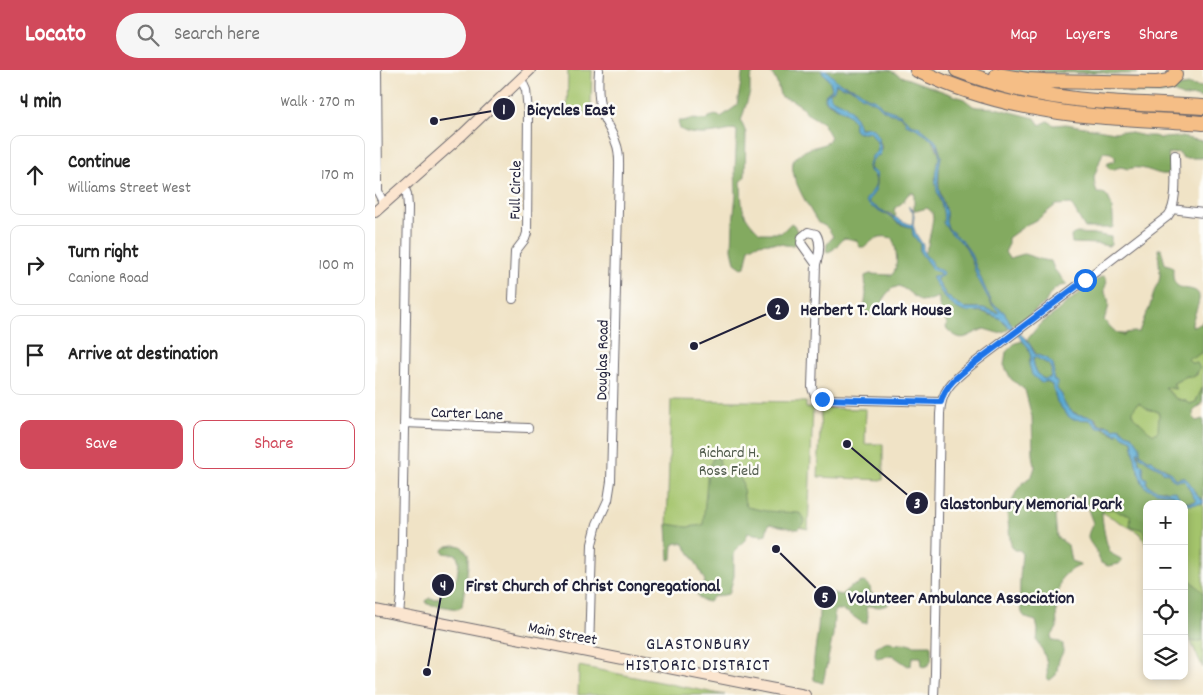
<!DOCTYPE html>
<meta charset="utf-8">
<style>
:root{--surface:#fff;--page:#f6f6f6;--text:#222;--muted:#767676;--line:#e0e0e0;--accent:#d1495b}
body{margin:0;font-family:Dekko,sans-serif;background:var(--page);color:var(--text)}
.controls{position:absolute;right:15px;bottom:15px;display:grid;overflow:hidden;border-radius:10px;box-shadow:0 2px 8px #0003}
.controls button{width:45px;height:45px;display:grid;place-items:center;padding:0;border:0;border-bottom:1px solid var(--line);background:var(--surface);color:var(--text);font:25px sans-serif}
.stop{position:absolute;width:15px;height:15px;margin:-11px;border:4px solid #1a73e8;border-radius:50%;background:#fff}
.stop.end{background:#1a73e8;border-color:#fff;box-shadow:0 1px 5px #0008}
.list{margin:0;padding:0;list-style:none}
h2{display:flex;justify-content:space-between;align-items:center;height:65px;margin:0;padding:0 20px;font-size:21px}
h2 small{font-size:16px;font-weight:400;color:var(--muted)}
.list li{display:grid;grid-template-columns:32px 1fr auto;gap:15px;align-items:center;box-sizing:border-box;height:80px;margin:0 10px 10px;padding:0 10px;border:1px solid var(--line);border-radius:10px}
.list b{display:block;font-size:19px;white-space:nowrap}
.list p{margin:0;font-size:16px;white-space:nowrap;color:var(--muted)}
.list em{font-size:16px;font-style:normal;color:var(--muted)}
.actions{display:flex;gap:10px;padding:15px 20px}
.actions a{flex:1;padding:11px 0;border:1px solid var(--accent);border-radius:10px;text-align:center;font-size:18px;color:var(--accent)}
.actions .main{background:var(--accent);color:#fff}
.icon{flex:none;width:28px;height:28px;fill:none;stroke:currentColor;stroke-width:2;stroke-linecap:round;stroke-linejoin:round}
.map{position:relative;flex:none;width:828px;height:625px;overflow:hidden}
header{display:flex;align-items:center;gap:30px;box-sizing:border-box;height:70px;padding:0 25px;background:var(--accent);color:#fff}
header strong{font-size:24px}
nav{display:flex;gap:28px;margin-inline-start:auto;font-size:18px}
.search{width:350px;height:45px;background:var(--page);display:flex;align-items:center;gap:12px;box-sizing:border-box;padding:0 18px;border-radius:28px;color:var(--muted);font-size:19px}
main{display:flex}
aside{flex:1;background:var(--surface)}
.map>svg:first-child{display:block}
</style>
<header>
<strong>Locato</strong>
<div class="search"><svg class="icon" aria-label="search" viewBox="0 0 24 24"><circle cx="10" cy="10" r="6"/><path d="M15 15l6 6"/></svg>Search here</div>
<nav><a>Map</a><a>Layers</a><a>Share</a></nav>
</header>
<main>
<aside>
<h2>4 min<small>Walk · 270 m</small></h2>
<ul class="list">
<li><svg class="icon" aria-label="ahead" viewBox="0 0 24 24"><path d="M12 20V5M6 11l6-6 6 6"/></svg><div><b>Continue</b><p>Williams Street West</p></div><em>170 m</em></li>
<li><svg class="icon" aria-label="right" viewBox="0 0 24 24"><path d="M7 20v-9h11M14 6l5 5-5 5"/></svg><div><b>Turn right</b><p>Canione Road</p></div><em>100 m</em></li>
<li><svg class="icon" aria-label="arrive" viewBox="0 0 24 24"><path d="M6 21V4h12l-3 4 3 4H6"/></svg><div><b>Arrive at destination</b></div></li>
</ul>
<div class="actions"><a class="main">Save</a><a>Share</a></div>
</aside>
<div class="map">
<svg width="828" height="625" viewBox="0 0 828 625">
<rect width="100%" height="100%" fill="#fdfcf7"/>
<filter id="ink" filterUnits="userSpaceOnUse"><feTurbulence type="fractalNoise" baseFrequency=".02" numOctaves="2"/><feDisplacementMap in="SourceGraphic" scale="10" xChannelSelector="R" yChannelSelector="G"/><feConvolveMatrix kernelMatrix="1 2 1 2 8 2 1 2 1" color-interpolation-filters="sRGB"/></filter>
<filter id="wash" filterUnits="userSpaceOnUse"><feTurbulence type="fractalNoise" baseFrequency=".0096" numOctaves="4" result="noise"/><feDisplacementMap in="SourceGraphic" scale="20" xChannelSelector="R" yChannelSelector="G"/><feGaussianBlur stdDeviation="1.12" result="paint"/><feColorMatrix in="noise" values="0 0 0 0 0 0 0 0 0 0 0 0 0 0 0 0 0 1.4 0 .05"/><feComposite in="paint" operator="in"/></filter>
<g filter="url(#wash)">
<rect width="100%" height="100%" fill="#f0e3c6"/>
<path fill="#a4c46c" stroke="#637354" d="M193,0H217L216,32L217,43H192Z
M732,262L811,272L819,287L828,281V317L820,333L815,334L811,331L800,328L790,317L799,319V313L812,306L816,307L822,305L823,300L778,313L828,375V598L809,557V434H772V477L766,464L727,442Z
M296,330L431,332V338H438L433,459L375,447L339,458L292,457Z
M446,338L491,339L490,374H508V410L443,407Z
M204,596L219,599L350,625H203Z"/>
<path fill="#83aa60" stroke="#52664e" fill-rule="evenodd" d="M368,0H446L455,12L457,18L456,20L450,25V31L472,43L479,52C477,66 485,63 495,61L502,72L503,81L502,84L499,85L493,96C504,110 503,117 491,129L492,132L495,136L517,147L522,153L537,158L538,165L545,174V182L547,185L565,203V205L558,206L568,226L574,232L590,241L609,242L614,245L622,247L626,249L634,257L633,260L623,263L609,259C590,266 588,275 571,258L572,253C566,246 563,237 564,227L555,230L545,231L531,220L524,216L516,219L510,226L503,246L492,243L489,240L491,224L490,206L495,204L517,205C524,197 522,178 517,168C503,164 499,169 489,178L485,177L481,170C477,170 471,167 468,169C463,172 462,179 453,182L451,181L452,174L458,167C455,159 450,155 443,153C435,139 414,107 418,92C421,84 430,81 436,78C445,75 451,76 456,67L448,53L431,43L429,38L417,30L407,27L405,25C403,16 401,8 395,2H380L377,5L375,9V22L366,51L371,63L370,106L366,112C367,138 365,144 385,163H406L416,153L419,155L424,165C423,168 422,173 418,175C414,176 409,175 406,174C395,173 383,172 374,178L370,197L367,198L360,193L357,179L358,153L361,124L360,100L362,61L359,59C345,63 318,68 305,59L303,52L304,51H308L316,49L332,50L334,47L341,45L346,47L360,37L362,35Z
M451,0H514L528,7L589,29L598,36L602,37L620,38L660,48L665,55L673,51L679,55L691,54L740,62L747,61L770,66H779L785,68L806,67L828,71V88H808L804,82L793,84L797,100L796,103C784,109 770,93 753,99L746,97C740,98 735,103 732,95L733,93L740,91V87L736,83L728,82L719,107L720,116L722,123C725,123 728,123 730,124C737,128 739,149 738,157L736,158H710L696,134L681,135L663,149L651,155L633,168V176L630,182L633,187L635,188L649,184L668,190L676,191L679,199L692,215L685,216L680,219L675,224L670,233L644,253L637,255L629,242L617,233L609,216L595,182L588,172L573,158L571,151V142L564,119V98L566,86L562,73L542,56L535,54L531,49L519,42L508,38L501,30L492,27L477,17L467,14L461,10Z
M631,0H762L763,1L762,4H734L724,2L709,3L642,2Z
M461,13L467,17H473L480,20L486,26L501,33L507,39L514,43L523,45L530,50L531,54C549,61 559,67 565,87L562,92L564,130C569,137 570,145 569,153L571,155C574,164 581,166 587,172C594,182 598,195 602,206C604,210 606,212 607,216L617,235L624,242L623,243L608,238H591L583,235L571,225L561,208L568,205L558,196L555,190L549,184L553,175L558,149L557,142L552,138L541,141L539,140V123H535C531,125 530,130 527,133C523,136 521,136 519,140L521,145L519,148L517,144L508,142L494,133V129C502,121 507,107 495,99C494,94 498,89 501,85H504L507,77L503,67L498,59L494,57L484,58C482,49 477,41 469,35C465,31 459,31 455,27V22C459,21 460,18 461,13Z
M814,15L828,17V28L820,26L809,27L798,22L786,24L754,23L752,22L751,19H787Z
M702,163L719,164L736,167V175L733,176L723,174L697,173L696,166L699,164Z
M783,179H786L790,194L797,196L798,198C798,204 797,212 803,216C810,221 826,216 824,230C823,237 819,245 817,253V256L826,254L828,250V281L819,288L815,287L813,289L816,293H822L825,298L820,306L818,307L812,306L799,313L798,314L801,319L790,317C795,323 800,331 808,330L816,334L820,333L828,317L827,333L818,342L819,349L821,351L828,349V430L821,426L811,409L805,407L803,409L799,408C798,406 797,403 794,401C789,396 782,396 777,390C765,388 761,375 757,365L751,363L746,358L739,359L729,354L725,355L720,348L704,345L695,340L688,332L687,325L682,319L678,309L679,299L678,294L670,288L662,285L652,270L664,255L678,245L689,235L727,206H729C735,213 729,214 730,221C730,225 732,226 733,229C735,236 732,243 729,250C733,254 742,266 748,265C749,265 750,264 751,263C755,262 760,262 764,262L770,246L774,239L780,219L784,211L785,205ZM764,333L774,340L782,341L784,344L783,361L779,364L774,361L758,346V341L761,335Z
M648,271L653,277L656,287L654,291L662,308L665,312L671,311L677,315L685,336L693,346L715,350L723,358L729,357V359L742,365L743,362H744L748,366L757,370L761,393L767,412L781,422L800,426L803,434H772V472L770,462L768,460L755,456L756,446L753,444L745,443L741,440L737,439L728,441L727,443C727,451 731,477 736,483C739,486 744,487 747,490L744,494L733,496L726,493C724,489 723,485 721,481C712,467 710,470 718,453L709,429L701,427L696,426L691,429L682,442L680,447L682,467L693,475L696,491L705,494L704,496L694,501L686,509L681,535L682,558L676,567L678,571L685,572L688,574V582L684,590L681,605L675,610L672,609C673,593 671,585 662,571L663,560L661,551C658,550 652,549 650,547C641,541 646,495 647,483L645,480H639L636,476L632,443L642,420L651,410L657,406L660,397L658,384L657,347L650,320L636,309L629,295L631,282L640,273Z
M660,287L675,295L677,299L675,308L669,309C662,306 658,295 658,288Z
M762,382L765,386L773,392L786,399L788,402L793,403L796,408L810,411L819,428L821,430V431C808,435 804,428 795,421L792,422L788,420H780L772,414L771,408L768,406V396L764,392Z
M339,386L344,388C346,396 344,403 351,408L361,405C373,412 365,426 372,437L391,441L424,443C428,445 429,448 430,452L423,459H420L395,454L393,456L391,464L388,465L373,463L370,470L361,479L359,485V506L354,524L338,527L334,532C327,531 325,530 322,525L326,522L330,511L319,489L308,473H302L298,475L297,489L294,490L292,456L293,454L312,457L328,455L333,399Z
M79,475L86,476L93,484V496L87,536L83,539L52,534L51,531L54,528L60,529L65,527C67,521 63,517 65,510L72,506L80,509L82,507L84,491L81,484C77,483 71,485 68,482C69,476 73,476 79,475Z
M809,502L811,505L828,523V570L820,572L816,571L809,561Z
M487,512C495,513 495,516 496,523C502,527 509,526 513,533V535L505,537L492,536L491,540L493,545L492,553H488C479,548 471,538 460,540L459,545L458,565L448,613H447L439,610C437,591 441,577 443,559C444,547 444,534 446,523L450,521L466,525L474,518Z
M513,571L521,574L533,573L538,575H555L556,576C556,585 559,594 549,597L547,596L546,587H537L536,595L533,596L517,585L502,588L500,586L501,576Z"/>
<path fill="#58a8d2" stroke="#3d6586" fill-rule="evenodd" d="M446,0H451L461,10L467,14L482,19L492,27L501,30L508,38L525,44L531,49L535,54L543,56L557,67L562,73L566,86L564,98L563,112L565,125L571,142V151L573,158L588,172L595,182L609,216L617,233L629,242L638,257L652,270L660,284L673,289L678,294L679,299L678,309L682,312V319L687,325L688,332L695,340L700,344L718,347L724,355L736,356L739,359L744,357L751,363L757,365L765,376V383L766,384L774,390H777C783,398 795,398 799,408L803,409L807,407C819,411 815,423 828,430V434C820,433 809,438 803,432C801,430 800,427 799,425L781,422L770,417L767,412L761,394L757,370L748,366L744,362L742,363L743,365L729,357L723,358L715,350L697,349L693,346L682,332L677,315L671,311L667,313L665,312L657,305L654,294L656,287L653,277L646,269L626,249C621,247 609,241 604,241C600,241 596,242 592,242C575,239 565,221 557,207L558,206L565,205V203L557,199L547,185L545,182V174L538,165L537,158L522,152L517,147L495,136L491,132V129C498,122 508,107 494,101L493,96L497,86L503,81L502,72L495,61C485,63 477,66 479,52L472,43L449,29L450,25L456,20L457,18L455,12ZM461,13L467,17H473L480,20L486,26L501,33L507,39L514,43L526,46L530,50L531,54C543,58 567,71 564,88C564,90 562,93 562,95C560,101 560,109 561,115C562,128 571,139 568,153C572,156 572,159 575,162C578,166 583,169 587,173C592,178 595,187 598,194C600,198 600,204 603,209C609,219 614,233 624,242L623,243L608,238H591L583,235L571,225L561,209L568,205V202L558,196L556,190L551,186L548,181V175L541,164L538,155L539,146L538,140L535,137H533L538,141V148L537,155C521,149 508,141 494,133V129C504,119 501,115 502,103L495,99C494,93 499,86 505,85C507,78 504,61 496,58C493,56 487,59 484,58C482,50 477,40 469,34C465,31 460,31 455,27V22L459,20ZM660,287L675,295L677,299L675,308L669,309C662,306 658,295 658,288ZM762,382H764L765,386L773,392L786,399L788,402L793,403L797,409L802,411L807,410L810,411L819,428L821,430V431C808,436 806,430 801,422L796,420L792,422C783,418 780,422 771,413L772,409L768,406V396L764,392Z"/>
</g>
<g filter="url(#ink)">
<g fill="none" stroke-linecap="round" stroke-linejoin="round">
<g stroke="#6a666c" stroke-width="10">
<path id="street" d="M2,0L3,115V122L9,134
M797,139L828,143
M433,162L441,164C446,172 444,185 441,194L426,173L427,167Z
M441,194L437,317C438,324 442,329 450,329L566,332
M138,229L140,182L150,169L152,163L153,42L151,20L146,9
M29,353L153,358
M24,544L26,526L33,137L32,124L29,117
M214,582L217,474L222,454L233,430L236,411L244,101C244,91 245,82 241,73C237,61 229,52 226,40C223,27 223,13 224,0
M559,625L560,603L565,344C566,318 580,309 598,294L710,210L793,146C803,134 800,102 800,85"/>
</g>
<g stroke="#6a666c" stroke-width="12">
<path id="secondary" d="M0,142L88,64L155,0
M0,540L430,625"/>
</g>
<g stroke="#6a666c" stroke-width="16">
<path id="highway" d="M542,0C583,20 627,33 672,40C723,49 776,49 828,53
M582,0C613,12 646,21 678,26C728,34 778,34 828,37
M622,5L652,10L670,11L782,13L794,11L800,5"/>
</g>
<use href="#street" stroke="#fff" stroke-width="8"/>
<use href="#secondary" stroke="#fbe5cf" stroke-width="10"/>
<use href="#highway" stroke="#f5be86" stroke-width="14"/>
</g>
</g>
<g fill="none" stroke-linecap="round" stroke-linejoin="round" filter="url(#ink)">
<path stroke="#1a73e8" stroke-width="6" d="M447,329L566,332C570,315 585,304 598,294L710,210"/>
</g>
<g text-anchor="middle" stroke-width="5" stroke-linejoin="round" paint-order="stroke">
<g font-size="16" fill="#22223b" stroke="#fdfcf7">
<text transform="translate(139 120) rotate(-89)" y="6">Full Circle</text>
<text transform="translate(226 290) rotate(-89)" y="6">Douglas Road</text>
<text transform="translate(92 342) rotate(2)" y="6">Carter Lane</text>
<text transform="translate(188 562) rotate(11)" y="6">Main Street</text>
</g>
<g font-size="16" fill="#505b4c" stroke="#fdfcf7">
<text x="354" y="387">Richard H.<tspan x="354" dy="18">Ross Field</tspan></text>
</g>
<g font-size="18" letter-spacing="1" fill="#22223b" stroke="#fdfcf7">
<text x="323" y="579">GLASTONBURY<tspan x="323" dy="21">HISTORIC DISTRICT</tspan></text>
</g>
</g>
<path fill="none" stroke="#22223b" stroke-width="2" d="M59 51L129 39M319 276L403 239M472 374L542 433M52 602L68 515M401 479L450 527"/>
<g fill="#22223b" stroke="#fdfcf7" stroke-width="2">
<circle cx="59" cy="51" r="5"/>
<circle cx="319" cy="276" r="5"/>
<circle cx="472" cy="374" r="5"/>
<circle cx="52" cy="602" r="5"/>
<circle cx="401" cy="479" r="5"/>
<circle cx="129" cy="39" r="12"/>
<circle cx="403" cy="239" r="12"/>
<circle cx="542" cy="433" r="12"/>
<circle cx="68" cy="515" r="12"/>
<circle cx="450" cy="527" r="12"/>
</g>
<g font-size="15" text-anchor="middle" font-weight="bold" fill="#fff">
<text x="129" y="44">1</text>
<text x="403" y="244">2</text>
<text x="542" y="438">3</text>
<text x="68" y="520">4</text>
<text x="450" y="532">5</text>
</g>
<g font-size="18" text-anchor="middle" font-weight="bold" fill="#22223b" stroke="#fdfcf7" stroke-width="5" stroke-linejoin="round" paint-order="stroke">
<text x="196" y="45">Bicycles East</text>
<text x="501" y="245">Herbert T. Clark House</text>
<text x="656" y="439">Glastonbury Memorial Park</text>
<text x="218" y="521">First Church of Christ Congregational</text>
<text x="586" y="533">Volunteer Ambulance Association</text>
</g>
</svg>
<div class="controls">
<button>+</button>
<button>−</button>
<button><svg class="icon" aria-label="locate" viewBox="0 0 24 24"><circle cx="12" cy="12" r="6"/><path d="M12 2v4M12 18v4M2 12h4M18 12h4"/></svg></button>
<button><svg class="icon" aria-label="layers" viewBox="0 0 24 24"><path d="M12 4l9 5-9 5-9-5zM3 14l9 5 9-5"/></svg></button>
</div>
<div class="stop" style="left:710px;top:210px"></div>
<div class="stop end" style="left:447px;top:329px"></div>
</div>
</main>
